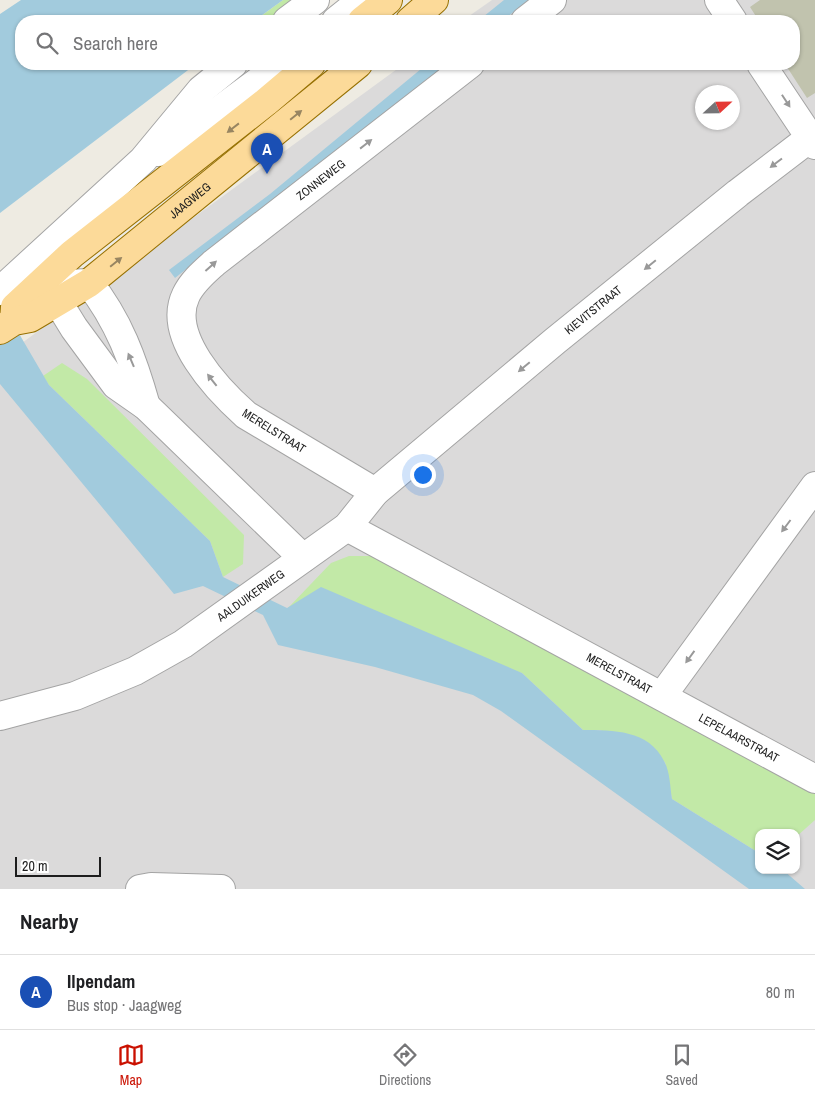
<!DOCTYPE html>
<meta charset="utf-8">
<style>
:root{--surface:#fff;--page:#f2f2f2;--text:#202124;--muted:#757577;--line:#e0e0e0;--accent:#ca1000}
body{margin:0;font-family:"Archivo Narrow",sans-serif;background:var(--page);color:var(--text)}
.controls{position:absolute;right:15px;bottom:15px;display:grid;overflow:hidden;border-radius:10px;box-shadow:0 1px 4px #0004}
.controls button{width:45px;height:45px;display:grid;place-items:center;padding:0;border:0;border-bottom:1px solid var(--line);background:var(--surface);color:var(--text);font:25px sans-serif}
.compass{position:absolute;left:695px;top:85px;width:45px;height:45px;border-radius:50%;background:var(--surface);box-shadow:0 1px 4px #0004;rotate:68deg}
.scale{position:absolute;left:15px;bottom:12px;width:86px;box-sizing:border-box;padding-left:5px;border:2px solid #1d1d1d;border-top:0;font-size:14px;line-height:18px;white-space:nowrap;color:#1d1d1d;-webkit-text-stroke:4px #fff;paint-order:stroke}
.you{position:absolute;left:422px;top:474px;width:18px;height:18px;margin:-12px;border:4px solid #fff;border-radius:50%;background:#1a73e8;box-shadow:0 0 0 8px #1a73e833}
.badge{display:grid;place-items:center;width:32px;height:32px;border-radius:50%;background:var(--accent);color:#fff;font-size:16px;font-weight:700}
.pin{position:absolute;translate:-50% -41px;filter:drop-shadow(0 1px 2px #0008)}
.pin::after{content:'';position:absolute;top:26px;width:18px;height:15px;background:inherit;clip-path:polygon(0 0,100% 0,50% 100%)}
.list{margin:0;padding:0;list-style:none}
h2{display:flex;justify-content:space-between;align-items:center;height:65px;margin:0;padding:0 20px;font-size:21px}
h2 small{font-size:16px;font-weight:400;color:var(--muted)}
.list li{display:grid;grid-template-columns:32px 1fr auto;gap:15px;align-items:center;box-sizing:border-box;height:75px;padding:0 20px;border-top:1px solid var(--line)}
.list b{display:block;font-size:19px;white-space:nowrap}
.list p{margin:0;font-size:16px;white-space:nowrap;color:var(--muted)}
.list em{font-size:16px;font-style:normal;color:var(--muted)}
.icon{flex:none;width:28px;height:28px;fill:none;stroke:currentColor;stroke-width:2;stroke-linecap:round;stroke-linejoin:round}
.map{position:relative;flex:none;width:815px;height:889px;overflow:hidden}
.search{position:absolute;background:var(--surface);box-shadow:0 1px 4px #0004;left:15px;right:15px;top:15px;height:55px;display:flex;align-items:center;gap:12px;box-sizing:border-box;padding:0 18px;border-radius:20px;color:var(--muted);font-size:19px}
.sheet{height:140px;background:var(--surface)}
nav{display:flex;justify-content:space-around;align-items:center;box-sizing:border-box;height:70px;border-top:1px solid var(--line);background:var(--surface);font-size:14px;color:var(--muted)}
nav a{display:grid;justify-items:center;gap:2px}
nav .on{color:var(--accent)}
.map>svg:first-child{display:block}
</style>
<div class="map">
<svg width="815" height="889" viewBox="0 0 815 889">
<rect width="100%" height="100%" fill="#eeebe2"/>
<path fill="#dbdada" fill-rule="evenodd" d="M492,0H815V889H0V359L404,64H794V21H462ZM702,92H732V122H702ZM759,833H796V870H759Z"/>
<path fill="#c1c3ae" d="M760,0H815V93L807,98L785,64H794V21H759L750,7Z"/>
<path fill="#c2e9a7" d="M283,0H298L270,21H254Z
M62,363L87,379L244,535L243,564L223,577L210,541L49,385L43,376Z
M349,556H371L815,793V820L796,837V833H759V853L672,799L665,762L600,730H583L522,673L288,608L331,563Z"/>
<path fill="#a2cbdd" d="M21,0H283L254,21H21V64H196L0,213V14Z
M504,0H529L502,21H478Z
M427,64H447L175,278L169,270L270,194Z
M0,301L49,385L210,541L223,577L287,608L321,587L522,673L583,730C613,730 649,730 664,761C670,771 670,787 672,799L759,853V870H783L805,889H749L501,711L473,695L375,667L278,645L263,615L203,586L174,594L0,384Z"/>
<g fill="none" stroke-linecap="round" stroke-linejoin="round">
<g stroke="#a4a4a4" stroke-width="30">
<g id="minor">
<path d="M719,0L733,21"/>
<path d="M287,21L315,0"/>
<path d="M336,21L362,0"/>
<path d="M525,21L552,0"/>
<path d="M761,64L815,145"/>
<path d="M158,152L179,140L282,64"/>
<path d="M65,284L89,283C119,321 133,360 146,406"/>
<path d="M40,286L58,302L74,328L116,385L146,406L303,558"/>
<path d="M0,291L143,160L201,90L233,64"/>
<path id="s1" d="M375,492L555,341L738,193L815,134"/>
<path id="s2" d="M347,527L815,779"/>
<path d="M662,696L815,486"/>
<path id="s3" d="M0,716L75,696L135,671L183,644L347,527L375,492L246,415C218,390 166,336 186,295C192,282 204,272 214,263L470,64"/>
<path d="M140,889L151,887L221,889"/>
</g>
</g>
<g stroke="#967000" stroke-width="30">
<g id="major">
<path d="M362,21L388,0"/>
<path d="M410,21L434,0"/>
<path d="M14,321L15,307L72,254L266,102L311,64"/>
<path id="s4" d="M0,330L14,321L30,318L89,283L358,64"/>
</g>
</g>
<use href="#minor" stroke="#fff" stroke-width="28"/>
<use href="#major" stroke="#fcda99" stroke-width="28"/>
</g>
<defs><path id="oneway-solid" d="M-6-.8H1V-3.2L6.5 0L1 3.2V.8H-6Z" transform="scale(1.25)"/></defs>
<g fill="#999">
<use href="#oneway-solid" transform="translate(786 101) rotate(57)"/>
<use href="#oneway-solid" transform="translate(366 144) rotate(-38)"/>
<use href="#oneway-solid" transform="translate(776 163) rotate(143)"/>
<use href="#oneway-solid" transform="translate(650 265) rotate(141)"/>
<use href="#oneway-solid" transform="translate(211 266) rotate(-42)"/>
<use href="#oneway-solid" transform="translate(131 360) rotate(-113)"/>
<use href="#oneway-solid" transform="translate(524 367) rotate(140)"/>
<use href="#oneway-solid" transform="translate(212 380) rotate(-128)"/>
<use href="#oneway-solid" transform="translate(786 526) rotate(127)"/>
<use href="#oneway-solid" transform="translate(690 657) rotate(126)"/>
</g>
<g fill="#988561">
<use href="#oneway-solid" transform="translate(296 115) rotate(-39)"/>
<use href="#oneway-solid" transform="translate(233 128) rotate(142)"/>
<use href="#oneway-solid" transform="translate(116 262) rotate(-39)"/>
</g>
<g text-anchor="middle" stroke-width="4" stroke-linejoin="round" paint-order="stroke">
<g font-size="12" fill="#1d1d1d" stroke="#fff">
<text dy="4" stroke="none"><textPath href="#s3" startOffset="915">ZONNEWEG</textPath></text>
<text dy="4" stroke="none"><textPath href="#s4" startOffset="232">JAAGWEG</textPath></text>
<text dy="4" stroke="none"><textPath href="#s1" startOffset="284">KIEVITSTRAAT</textPath></text>
<text transform="translate(274 431) rotate(32)" y="4">MERELSTRAAT</text>
<text dy="4" stroke="none"><textPath href="#s3" startOffset="281">AALDUIKERWEG</textPath></text>
<text dy="4" stroke="none"><textPath href="#s2" startOffset="309">MERELSTRAAT</textPath></text>
<text dy="4" stroke="none"><textPath href="#s2" startOffset="445">LEPELAARSTRAAT</textPath></text>
</g>
</g>
</svg>
<div class="controls">
<button><svg class="icon" aria-label="layers" viewBox="0 0 24 24"><path d="M12 4l9 5-9 5-9-5zM3 14l9 5 9-5"/></svg></button>
</div>
<svg class="compass" viewBox="-18 -18 36 36"><path d="M0-13l5 13h-10z" fill="#e53935"/><path d="M0 13l5-13h-10z" fill="#757577"/></svg>
<div class="scale">20 m</div>
<div class="you"></div>
<div class="pin badge" style="left:267px;top:174px;background:#1a4fb4">A</div>
<div class="search"><svg class="icon" aria-label="search" viewBox="0 0 24 24"><circle cx="10" cy="10" r="6"/><path d="M15 15l6 6"/></svg>Search here</div>
</div>
<section class="sheet">
<h2>Nearby<small></small></h2>
<ul class="list">
<li><span class="badge" style="background:#1a4fb4">A</span><div><b>Ilpendam</b><p>Bus stop · Jaagweg</p></div><em>80 m</em></li>
</ul>
</section>
<nav>
<a class="on"><svg class="icon" aria-label="map" viewBox="0 0 24 24"><path d="M3 6l6-2 6 2 6-2v14l-6 2-6-2-6 2zM9 4v14M15 6v14"/></svg>Map</a>
<a><svg class="icon" aria-label="directions" viewBox="0 0 24 24"><path d="M12 3l9 9-9 9-9-9zM9 14v-3h6M13 9l2 2-2 2"/></svg>Directions</a>
<a><svg class="icon" aria-label="saved" viewBox="0 0 24 24"><path d="M7 4h10v16l-5-4-5 4z"/></svg>Saved</a>
</nav>
